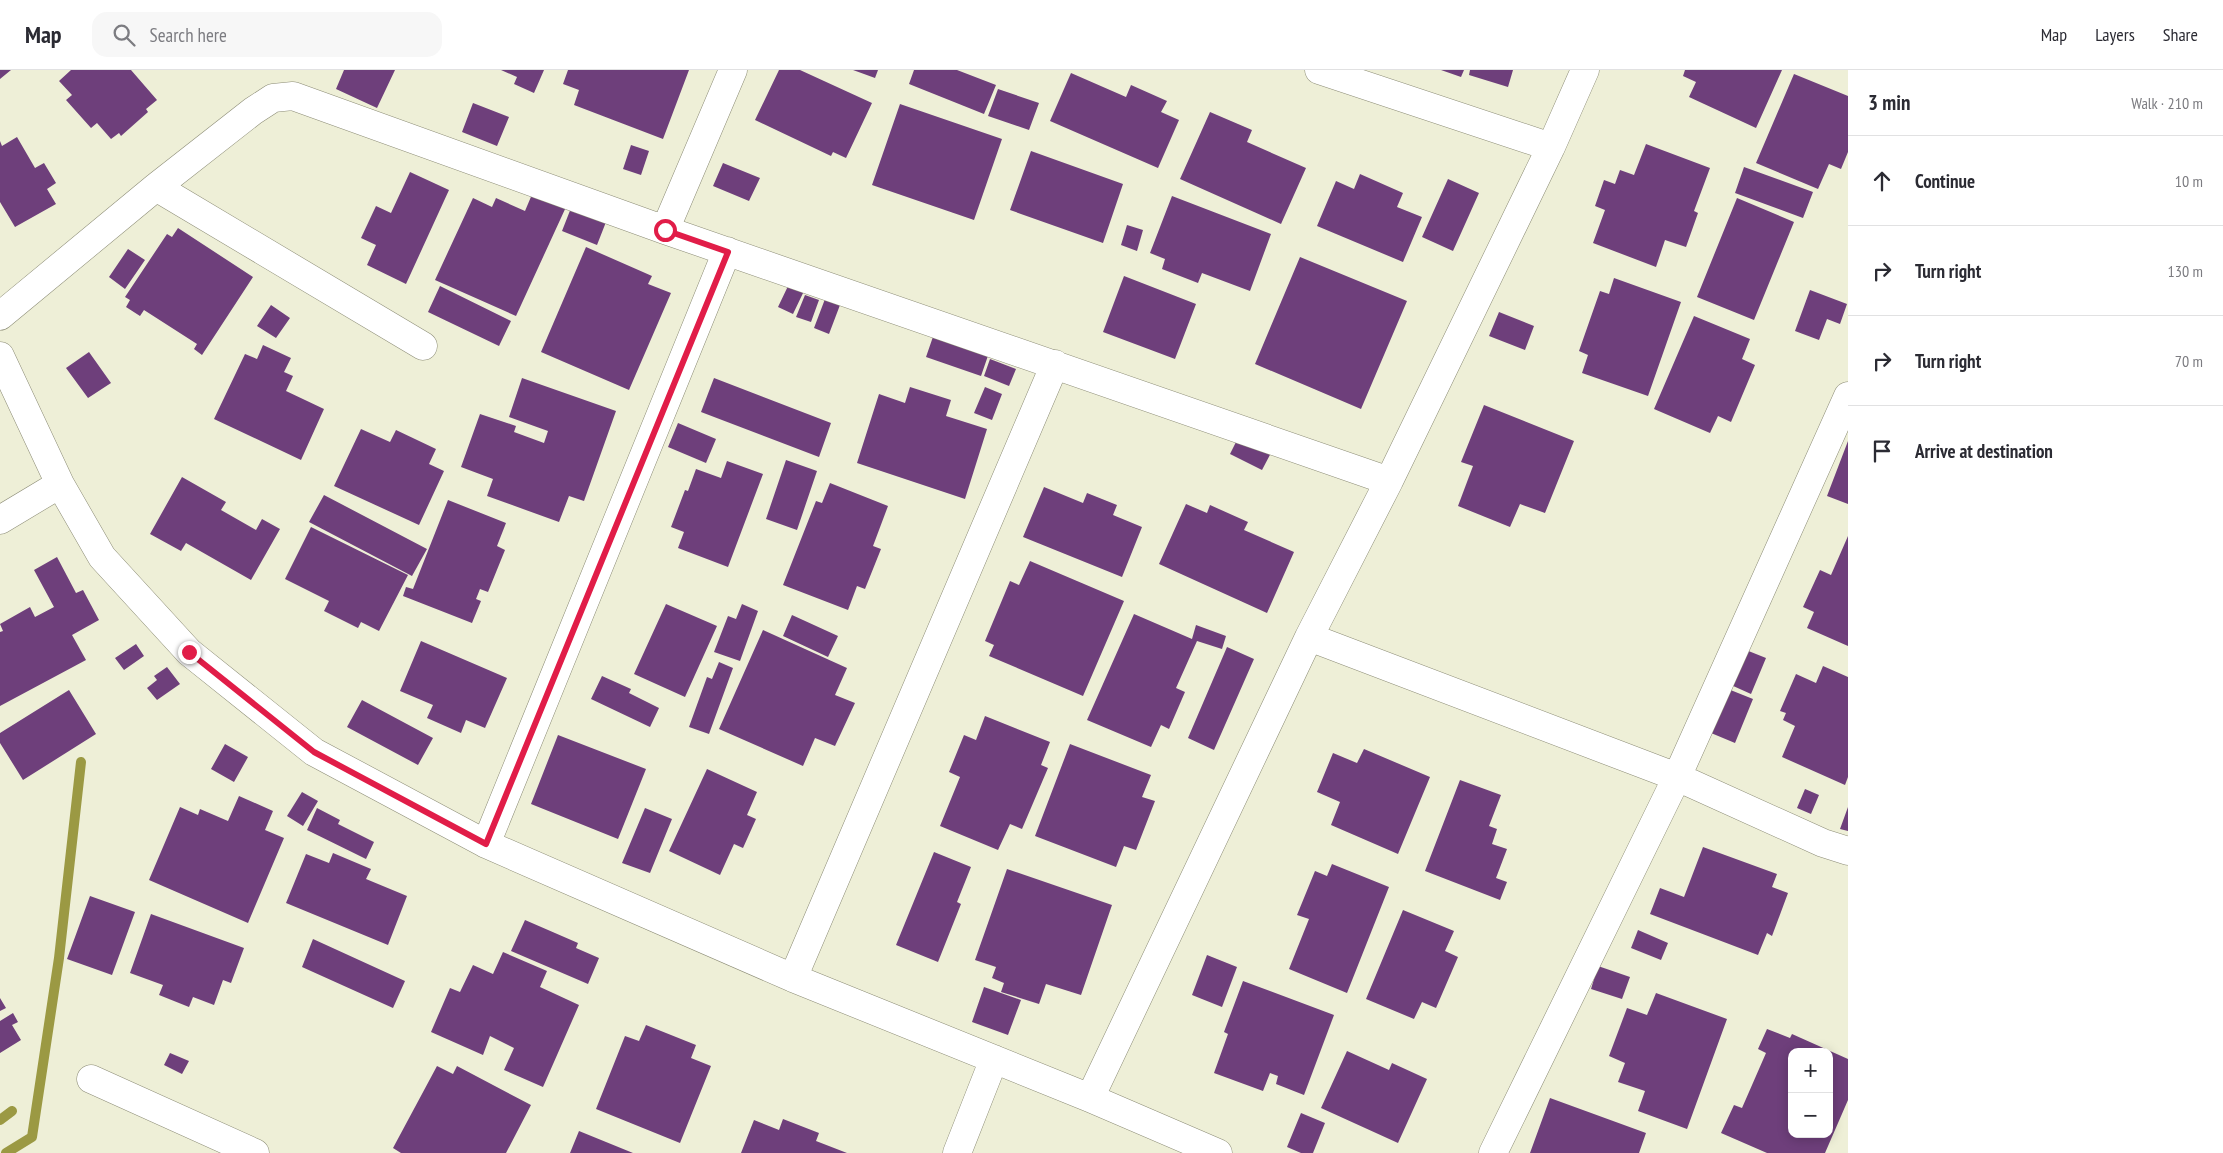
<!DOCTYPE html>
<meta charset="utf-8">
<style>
:root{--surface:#fff;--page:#f7f7f7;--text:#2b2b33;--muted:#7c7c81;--line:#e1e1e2}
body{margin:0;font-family:"PT Sans Narrow",sans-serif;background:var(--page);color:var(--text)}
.controls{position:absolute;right:15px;bottom:15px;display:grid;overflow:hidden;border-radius:10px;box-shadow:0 2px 12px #0003}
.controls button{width:45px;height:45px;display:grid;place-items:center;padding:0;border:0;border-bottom:1px solid var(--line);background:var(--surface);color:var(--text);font:25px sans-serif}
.stop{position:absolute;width:15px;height:15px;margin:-11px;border:4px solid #e11d48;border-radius:50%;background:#fff}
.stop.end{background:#e11d48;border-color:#fff;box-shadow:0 1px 5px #0008}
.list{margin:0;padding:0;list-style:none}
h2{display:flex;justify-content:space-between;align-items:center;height:65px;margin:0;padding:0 20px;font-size:21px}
h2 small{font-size:16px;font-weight:400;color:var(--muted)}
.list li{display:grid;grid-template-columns:32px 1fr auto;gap:15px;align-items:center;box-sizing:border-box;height:90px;padding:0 20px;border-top:1px solid var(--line)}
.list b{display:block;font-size:19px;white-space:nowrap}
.list em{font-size:16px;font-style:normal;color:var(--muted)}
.icon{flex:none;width:28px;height:28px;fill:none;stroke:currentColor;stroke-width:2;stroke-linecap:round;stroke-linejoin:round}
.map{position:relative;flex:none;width:1848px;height:1083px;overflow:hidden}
header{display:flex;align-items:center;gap:30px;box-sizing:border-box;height:70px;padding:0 25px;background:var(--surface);border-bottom:1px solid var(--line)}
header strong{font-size:24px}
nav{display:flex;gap:28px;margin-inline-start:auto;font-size:18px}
.search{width:350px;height:45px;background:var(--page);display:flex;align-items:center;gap:12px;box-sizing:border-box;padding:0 18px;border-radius:15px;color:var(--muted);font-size:19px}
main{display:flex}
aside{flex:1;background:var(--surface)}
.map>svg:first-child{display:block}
</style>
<header>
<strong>Map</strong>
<div class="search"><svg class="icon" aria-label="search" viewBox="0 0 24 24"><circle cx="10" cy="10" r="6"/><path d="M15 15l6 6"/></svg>Search here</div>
<nav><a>Map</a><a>Layers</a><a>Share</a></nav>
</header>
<main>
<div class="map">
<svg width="1848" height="1083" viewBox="0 0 1848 1083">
<rect width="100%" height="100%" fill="#eeefd7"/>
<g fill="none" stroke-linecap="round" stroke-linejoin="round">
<path stroke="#9b9943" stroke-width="10" d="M0,1050L12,1041
M6,1083L32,1067L59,888L81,692"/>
</g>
<path fill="#6e3f7b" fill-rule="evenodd" d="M0,0H11L0,9Z
M71,0H131L157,30L146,39L148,42L121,66L119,63L111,69L97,53L91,58L66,30L72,25L59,11Z
M344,0H395L377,38L336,19Z
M501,0H544L534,23L514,14L517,7Z
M568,0H689L663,69L574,35L579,20L563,14Z
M779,0H800L872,33L846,88L833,82L831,86L755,50Z
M853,0H878L875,8Z
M914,0H957L996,15L984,44L909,14Z
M1441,0H1464L1461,7Z
M1470,0H1513L1508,17L1469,5Z
M1685,0H1782L1756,58L1689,27L1696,12L1683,6Z
M1071,3L1126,27L1131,15L1167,31L1161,42L1179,50L1158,98L1050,51Z
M1794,4L1848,26V82L1841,99L1829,94L1818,119L1756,93Z
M998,19L1039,33L1029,60L988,46Z
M473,33L509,47L497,76L462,62Z
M900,34L1002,69L974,150L872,115Z
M1210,42L1252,60L1247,72L1306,98L1281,154L1180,109Z
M17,67L35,98L44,93L56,113L47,119L56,134L15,157L0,132V71L2,76Z
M1646,74L1710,98L1694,141L1698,143L1686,177L1665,170L1656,197L1593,173L1605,140L1595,136L1604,110L1615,114L1620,100L1634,105Z
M631,75L649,81L641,105L623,99Z
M1031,81L1123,114L1103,173L1010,140Z
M723,93L760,108L749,131L713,116Z
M1744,97L1813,122L1803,148L1735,123Z
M410,102L449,120L406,214L367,195L376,175L361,168L376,136L391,143Z
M1360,104L1403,123L1397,137L1422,147L1403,192L1317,156L1336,111L1354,119Z
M1448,109L1479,123L1453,181L1422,167Z
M533,122L566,137L516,246L435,210L473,128L492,137L496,128L525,141Z
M1172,126L1271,164L1250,221L1202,203L1198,213L1162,199L1165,189L1150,183Z
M1737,128L1794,152L1754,250L1697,227Z
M571,138L606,152L597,175L562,161Z
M1127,155L1143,160L1137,181L1121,175Z
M178,158L253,207L202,285L194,279L197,274L144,240L140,246L126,237L130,230L125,227L167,164L172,167Z
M586,177L652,206L648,214L671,223L629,320L541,282Z
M128,179L145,190L125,219L109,207Z
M1300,187L1407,231L1361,339L1255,294Z
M1124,206L1196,234L1175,289L1103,262Z
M1614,208L1681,232L1648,326L1582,303L1588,285L1579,281L1600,221L1609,224Z
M789,214L804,221L793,244L778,237Z
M440,216L511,251L499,276L428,242Z
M1810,220L1847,234L1840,254L1827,249L1819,270L1795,261Z
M805,225L819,230L811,252L796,247Z
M825,229L840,235L829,264L814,258Z
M271,235L290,248L276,268L257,256Z
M1499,242L1534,256L1525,280L1489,266Z
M1694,246L1750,269L1742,289L1755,295L1731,352L1718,346L1710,363L1654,339Z
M936,258L991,277L981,306L926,287Z
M263,275L291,288L284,302L293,306L286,321L324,339L301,390L214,349L245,284L257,289Z
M89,282L111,313L88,328L66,298Z
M990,289L1016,299L1009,316L984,306Z
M522,308L616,341L584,431L569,426L559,452L487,426L493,409L461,397L480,344L516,356L514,362L544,373L548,361L509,347Z
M714,308L831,353L819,387L701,342Z
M910,317L951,330L946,346L987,359L965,429L857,393L879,324L905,333Z
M985,317L1002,324L992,350L974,343Z
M1484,335L1574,371L1545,443L1520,434L1510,457L1458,436L1473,396L1461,392Z
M678,353L716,369L706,393L668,377Z
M361,359L390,372L396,360L436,379L429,394L444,401L419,455L334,416Z
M1240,364L1272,381L1262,400L1230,384Z
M1848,371V434L1827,426Z
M786,390L817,401L797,460L766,449Z
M727,391L763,404L728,497L678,478L684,462L671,457L685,420L688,421L696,399L721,408Z
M182,407L226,432L221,440L256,460L262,449L280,459L251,510L186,473L181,481L150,464Z
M830,413L888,436L873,476L881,479L865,519L857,516L848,540L783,515L816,431L822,433Z
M1044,417L1083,433L1087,423L1117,435L1113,445L1142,457L1122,507L1023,467Z
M324,425L427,479L412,506L309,452Z
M448,430L506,453L497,476L505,480L488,522L480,519L476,529L481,531L472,553L403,526L406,517L413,519Z
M1186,434L1207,443L1210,435L1248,452L1244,460L1294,482L1267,543L1159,494Z
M311,457L408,505L379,561L361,552L358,558L324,541L329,531L285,509Z
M1848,466V576L1807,558L1814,542L1803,537L1820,500L1831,505Z
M57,487L76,523L83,520L99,550L72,565L86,590L0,636V562L3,561L0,554L30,537L35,547L54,537L34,500Z
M1030,491L1124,531L1083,626L989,586L994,575L985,571L1010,511L1019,515Z
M666,534L717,556L685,627L634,604Z
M742,534L758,541L740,591L714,582L728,546L736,549Z
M1134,544L1192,569L1196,555L1226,566L1222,579L1197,571L1176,618L1185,622L1169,659L1161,655L1151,677L1087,650Z
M792,545L838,566L828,587L783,566Z
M763,560L847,598L835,625L855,633L835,676L815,668L803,696L719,659Z
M421,571L507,608L485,658L466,650L461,663L427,648L433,635L400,621Z
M136,574L144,586L124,600L115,588Z
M1227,577L1254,589L1214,680L1188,668Z
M1746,580L1766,588L1751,624L1731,615Z
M719,592L733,598L709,664L689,657L707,607L712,609Z
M1823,596L1848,607V707L1845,715L1782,687L1795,656L1783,650L1786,643L1780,641L1796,604L1816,613Z
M167,597L180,614L157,630L147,618L157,610L154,606Z
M602,606L631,619L629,623L659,638L650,657L591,629Z
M1728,619L1753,629L1735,673L1711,663Z
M69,620L96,664L23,710L0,673V663Z
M362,630L433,668L418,695L347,657Z
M985,646L1050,672L1041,695L1048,698L1022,759L1010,754L998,780L940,756L960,707L949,702L964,665L976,670Z
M558,665L646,699L618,769L531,734Z
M225,674L248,687L234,712L211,699Z
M1070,674L1151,705L1142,727L1155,731L1136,780L1124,776L1116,797L1035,766Z
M1364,679L1430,707L1398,784L1331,755L1340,732L1317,722L1333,683L1357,693Z
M707,699L757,722L747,745L756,749L743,778L734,774L720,805L669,781Z
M1460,710L1501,725L1489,756L1497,759L1492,774L1507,779L1496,808L1507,812L1500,830L1425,801Z
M1805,719L1819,725L1811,744L1797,738Z
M302,722L318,731L303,756L287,746Z
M239,726L273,741L265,760L284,768L248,853L149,810L180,737L198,745L200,739L228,751Z
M1848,737V761L1840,759Z
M317,738L340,750L338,754L374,772L366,789L307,760Z
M645,738L672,749L650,803L622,793Z
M1703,777L1777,804L1772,817L1788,823L1772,866L1767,863L1758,885L1650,844L1660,818L1684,827Z
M934,782L971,797L957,832L961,834L938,892L896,875Z
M333,783L371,799L366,809L407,826L388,875L286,833L306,784L329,793Z
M1332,794L1389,817L1347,923L1289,899L1309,849L1297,845L1315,801L1327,806Z
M1007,799L1112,835L1081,925L1046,914L1039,934L1001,922L1004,913L992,908L996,897L975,890Z
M90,826L135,842L112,905L67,889Z
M1403,840L1454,861L1445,881L1458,887L1436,938L1422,932L1414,949L1366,929Z
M151,844L244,878L231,913L223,910L214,935L193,927L189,937L159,925L163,915L130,903Z
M525,850L578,873L576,878L599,888L588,914L511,881Z
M1638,860L1668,873L1661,890L1631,878Z
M313,869L405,911L393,938L302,897Z
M503,882L547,901L540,917L579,935L543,1017L504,1000L514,978L490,966L483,985L431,962L450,918L460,922L473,895L493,904Z
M1207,885L1237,897L1222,937L1192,925Z
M1598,896L1630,907L1622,929L1591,919Z
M1243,911L1334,945L1304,1025L1276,1014L1278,1006L1270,1003L1263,1021L1214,1003L1228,964L1224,962Z
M984,917L1021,930L1008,965L972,952Z
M1656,923L1727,949L1687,1059L1638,1041L1645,1021L1618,1012L1625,993L1609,986L1627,938L1647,945Z
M0,928L6,938L0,941Z
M13,943L18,952L12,955L21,970L0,983V951Z
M646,955L696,975L691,988L711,996L680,1073L596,1039L625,966L639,971Z
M1767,959L1790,968L1792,964L1848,989V1030L1825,1083H1767L1721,1063L1734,1035L1742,1038L1766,983L1758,979ZM1792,982H1829V1064H1792Z
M1347,981L1389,1000L1392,993L1427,1009L1398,1073L1321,1038Z
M170,983L189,991L182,1004L164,995Z
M437,996L453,1004L457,996L531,1035L506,1083H401L393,1078Z
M1550,1028L1646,1063L1639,1083H1530Z
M1301,1043L1325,1053L1313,1083H1301L1287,1077Z
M783,1049L819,1063L816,1071L847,1083H741L754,1050L779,1060Z
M579,1061L633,1083H570Z"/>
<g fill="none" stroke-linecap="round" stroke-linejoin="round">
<g stroke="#8c8c76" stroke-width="29">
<path id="street" d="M1319,0L1551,77
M156,117L423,276
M665,160L733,0
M0,246L156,117L253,41L273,28L293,26L665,160L1389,411
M0,286L60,414L102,487L189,582L314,682L486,774L793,908L1090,1028L1218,1083
M0,450L60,414
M1309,567L1677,707L1823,773L1848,781
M486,774L727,181
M793,908L1055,294
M91,1009L255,1083
M1090,1028L1309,567L1389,411L1551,77L1585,0
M957,1083L994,989
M1493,1083L1677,707L1848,326"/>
</g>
<use href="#street" stroke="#fff" stroke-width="28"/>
</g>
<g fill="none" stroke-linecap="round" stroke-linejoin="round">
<path stroke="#e11d48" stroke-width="6" d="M189,582L314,682L486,774L728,182L665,160"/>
</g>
</svg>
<div class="controls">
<button>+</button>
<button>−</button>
</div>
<div class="stop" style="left:665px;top:160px"></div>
<div class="stop end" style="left:189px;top:582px"></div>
</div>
<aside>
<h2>3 min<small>Walk · 210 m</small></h2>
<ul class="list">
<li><svg class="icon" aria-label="ahead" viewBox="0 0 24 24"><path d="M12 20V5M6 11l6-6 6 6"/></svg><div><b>Continue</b></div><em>10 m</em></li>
<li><svg class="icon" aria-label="right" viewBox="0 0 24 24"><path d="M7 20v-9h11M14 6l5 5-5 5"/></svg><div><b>Turn right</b></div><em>130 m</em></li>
<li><svg class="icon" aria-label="right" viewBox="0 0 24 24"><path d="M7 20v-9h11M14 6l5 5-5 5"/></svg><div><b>Turn right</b></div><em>70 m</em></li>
<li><svg class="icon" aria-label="arrive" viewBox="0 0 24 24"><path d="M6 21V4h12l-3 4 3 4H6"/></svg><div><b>Arrive at destination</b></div></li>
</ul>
</aside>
</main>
